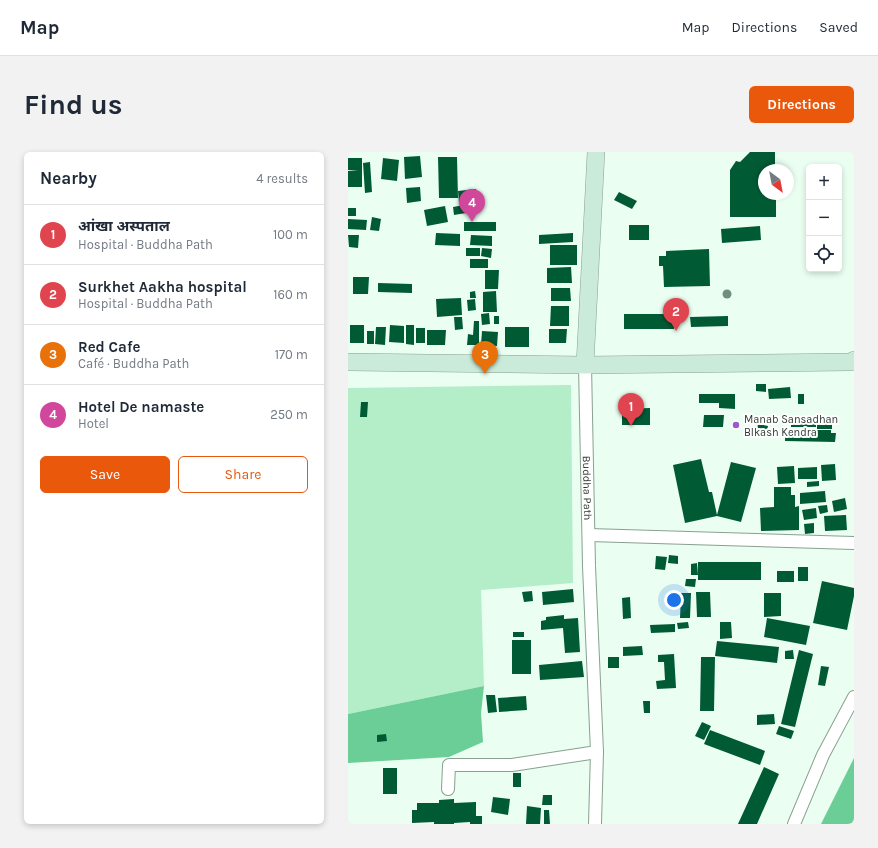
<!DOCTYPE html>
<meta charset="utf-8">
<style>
:root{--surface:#fff;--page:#f2f2f3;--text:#1f2937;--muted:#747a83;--line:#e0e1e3;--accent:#ea580c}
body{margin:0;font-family:Karla,"Noto Sans Devanagari",sans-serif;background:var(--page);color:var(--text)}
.controls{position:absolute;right:12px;top:12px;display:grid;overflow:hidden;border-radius:6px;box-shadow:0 2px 6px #0003}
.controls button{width:36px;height:36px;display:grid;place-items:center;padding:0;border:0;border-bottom:1px solid var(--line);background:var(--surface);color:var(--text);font:20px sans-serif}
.compass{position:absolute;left:410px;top:12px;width:36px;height:36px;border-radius:50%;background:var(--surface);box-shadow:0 2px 6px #0003;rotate:148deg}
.you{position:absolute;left:326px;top:448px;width:14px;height:14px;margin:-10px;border:3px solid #fff;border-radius:50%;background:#1a73e8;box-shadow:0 0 0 6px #1a73e833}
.badge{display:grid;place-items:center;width:26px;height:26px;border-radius:50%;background:var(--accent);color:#fff;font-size:13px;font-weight:700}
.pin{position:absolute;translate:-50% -33px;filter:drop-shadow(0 1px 2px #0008)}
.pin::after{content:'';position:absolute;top:21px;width:14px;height:12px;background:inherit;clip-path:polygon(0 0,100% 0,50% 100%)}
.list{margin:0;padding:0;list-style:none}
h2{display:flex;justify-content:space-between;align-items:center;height:52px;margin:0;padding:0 16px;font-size:17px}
h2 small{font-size:13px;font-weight:400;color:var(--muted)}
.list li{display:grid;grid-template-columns:26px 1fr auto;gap:12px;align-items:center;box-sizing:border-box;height:60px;padding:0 16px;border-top:1px solid var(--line)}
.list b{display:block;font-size:15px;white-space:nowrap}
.list p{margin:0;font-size:13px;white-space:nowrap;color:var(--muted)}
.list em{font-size:13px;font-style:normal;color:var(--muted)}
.actions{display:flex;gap:8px;padding:12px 16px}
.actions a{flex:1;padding:9px 0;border:1px solid var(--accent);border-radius:6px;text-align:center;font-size:14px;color:var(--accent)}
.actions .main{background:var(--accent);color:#fff}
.icon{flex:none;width:22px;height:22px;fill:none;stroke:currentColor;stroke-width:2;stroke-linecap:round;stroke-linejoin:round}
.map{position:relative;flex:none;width:506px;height:672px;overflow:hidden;border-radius:6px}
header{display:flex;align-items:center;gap:24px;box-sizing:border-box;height:56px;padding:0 20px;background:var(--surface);border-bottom:1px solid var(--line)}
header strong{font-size:19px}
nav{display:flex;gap:22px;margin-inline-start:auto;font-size:14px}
.intro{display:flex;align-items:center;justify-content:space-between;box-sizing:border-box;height:96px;padding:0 24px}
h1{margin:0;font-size:28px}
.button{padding:10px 18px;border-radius:6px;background:var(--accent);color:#fff;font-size:14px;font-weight:700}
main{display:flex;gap:24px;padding:0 24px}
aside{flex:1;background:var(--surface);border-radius:6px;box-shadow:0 2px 6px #0003}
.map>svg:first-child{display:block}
</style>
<header>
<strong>Map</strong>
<nav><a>Map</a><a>Directions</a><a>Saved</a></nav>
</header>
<div class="intro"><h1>Find us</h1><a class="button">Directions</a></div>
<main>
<aside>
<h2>Nearby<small>4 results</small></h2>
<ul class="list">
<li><span class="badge" style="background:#e0444e">1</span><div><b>आंखा अस्पताल</b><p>Hospital · Buddha Path</p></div><em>100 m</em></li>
<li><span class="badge" style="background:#e0444e">2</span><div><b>Surkhet Aakha hospital</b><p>Hospital · Buddha Path</p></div><em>160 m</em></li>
<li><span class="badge" style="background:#e8710a">3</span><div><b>Red Cafe</b><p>Café · Buddha Path</p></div><em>170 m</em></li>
<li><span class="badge" style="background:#d1479c">4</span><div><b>Hotel De namaste</b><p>Hotel</p></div><em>250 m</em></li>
</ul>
<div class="actions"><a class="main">Save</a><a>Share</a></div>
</aside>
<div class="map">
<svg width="506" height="672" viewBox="0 0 506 672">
<rect width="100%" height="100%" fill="#eafef1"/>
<path fill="#b3eec9" d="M223,233L225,431L133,438L136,534L0,562V236Z"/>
<path fill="#6bce96" d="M136,534L133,561L135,590L101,605L0,611V562Z
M506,606V672H473Z"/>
<path fill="#005b35" d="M402,0H427V18H416V42H428V65H382V18L388,9L392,10Z
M72,4L74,25L57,27L56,5Z
M90,5H109L110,46H91Z
M0,6H14V35H0V19L10,18H0Z
M35,6L51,8L49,29L33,27Z
M22,10L24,40L17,41L15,11Z
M72,35L73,49L59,51L58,36Z
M128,37L130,49L111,51L110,39Z
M271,40L289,49L284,57L266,48Z
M122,52L124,60L106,63L105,55Z
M97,54L100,70L79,74L76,58Z
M0,56H8V64H0Z
M24,65L33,67L31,79L22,78Z
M0,67L19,68L18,78L0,77Z
M116,70H148V79H116Z
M281,73H301V88H281Z
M412,74L413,88L374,91L373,77Z
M88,81L112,82V94L87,93Z
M225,81V90L191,92V83Z
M0,83H11L10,96L1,95Z
M123,83L144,84V94L122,93Z
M202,93H229V113H202Z
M118,96H132V104H118Z
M134,96L144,97L143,106L133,104Z
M361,97L362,134L316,135L315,114H311V104H318V99Z
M122,107H140V116H122Z
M223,115L224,131H199V116Z
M137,118H151L150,137H137Z
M5,125H21L20,142H5Z
M30,131L64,132V141L30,140Z
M203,136H222L223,149H203Z
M127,139L128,146H122V140Z
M148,139L149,160H135V140Z
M113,146L114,163L89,165L88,147Z
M127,147L128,158L120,159L119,148Z
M203,154H221V174H202Z
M141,161L142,172L134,173L133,162Z
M276,162H326V177H276Z
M146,164H151V172H146Z
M380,164V174L343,175L342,165Z
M106,165H114L115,177L107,178Z
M126,169H131V193H119L120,182L125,183Z
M2,173H16V191H2Z
M42,173L56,174V191L41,190Z
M58,173H66V193L58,192Z
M28,175H38L37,193L27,192Z
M157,175H181V195H157Z
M68,176H77V191H68Z
M201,177H219L218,191H201Z
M79,178H98L97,193H79Z
M19,179H26V192H19Z
M134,179L150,180L149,194L133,193Z
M408,232H418V240L408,239Z
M442,235L443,246L421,247L420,237Z
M351,242H387V257L371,256V251H351Z
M450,242H456V252H450Z
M13,250H20L19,265H12Z
M302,256V273H274V257Z
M356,263H376L375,275H355Z
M469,265H484V277H469Z
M443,269H468V275H443Z
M410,272L420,274L418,284L408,282Z
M442,278H483V281H488L487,290L437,289V282H442Z
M353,307L361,340H364L369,363L383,310L408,316L393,370L369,364L337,371L325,313Z
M487,312L488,328L474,329L473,313Z
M446,314L447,331L430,332L429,315Z
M469,315V327H450V316Z
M471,329V334L459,335V330Z
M426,335H443V343H447V355L451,354V378L413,379L412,356L426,355Z
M477,339L478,350L452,352V341Z
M497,346L499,357L486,360L484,349Z
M479,353L480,360L472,362L470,354Z
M468,356L469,366L456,368L454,358Z
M498,363L499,378L477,379L476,364Z
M466,371V381L457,382L456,372Z
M321,403L330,404V412L320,411Z
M308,404L319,405L317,418L307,417Z
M350,410H413V428H350Z
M349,411L350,423H343V412Z
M450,415H460V429H450Z
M429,419H446V430H429Z
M338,427H348L347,435L337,434Z
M474,429L506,436V444L499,478L465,471Z
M225,437L226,450L195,453L194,440Z
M184,439L185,449L176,450L174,440Z
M348,440H362L363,465H349Z
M333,441H343L342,466H332Z
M416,441H433V464L416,465Z
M282,445L283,466L275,467L274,446Z
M216,463V467L230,466L232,500L217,501L215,476L193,478V469L198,468V465Z
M419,466L462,474L458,493L416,485Z
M340,470L341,476L330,477L329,471Z
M372,470H383L384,486L372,487Z
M327,472V480L303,481L302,473Z
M165,480H176V485H165Z
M164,488H183V522H164Z
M369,489L431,495L429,511L367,504Z
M294,494L295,503L275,504V495Z
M445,498L446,507H437V499Z
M451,498L465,502L447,575L433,572Z
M326,502L328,536L309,537L308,529L317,528L316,510H310V503Z
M260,505H271V516H260Z
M353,505H367L366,559H352Z
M234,509L236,525L192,528L191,513Z
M473,514L481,515L477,534L470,533Z
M138,543H147L149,560L140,561Z
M178,544L179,558L151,560L150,546Z
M295,549H302V561H296Z
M426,562L427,572L409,573V563Z
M354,570L363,574L356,588L347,584Z
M431,574L446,579L443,587L428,582Z
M362,578L417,599L412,613L356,592Z
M38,582L39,589L29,590V583Z
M416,615L431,622L409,672H390Z
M35,616H49V642H35Z
M165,621H173V635H165Z
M195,643H204V653H194Z
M145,645L162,647L160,663L143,660Z
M106,647V651L128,650V664H134V672H122V670L106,671V672H86V670L64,671V658H69V651H91V648Z
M179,654L193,656L192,672H178Z
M196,658H201L202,672H196Z"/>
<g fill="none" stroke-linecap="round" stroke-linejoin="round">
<g stroke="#89a091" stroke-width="14">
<g id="street">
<path id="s1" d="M237,213L241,414L249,600L247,672"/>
<path d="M241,383L506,391"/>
<path d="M100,637L101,613H164L249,600"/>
<path d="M446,672L475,603L506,545"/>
</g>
</g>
<g stroke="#89a091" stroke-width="18">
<path id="secondary" d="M0,210L237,213L503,210L506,208
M237,213L248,0"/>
</g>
<use href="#street" stroke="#fff" stroke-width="12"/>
<use href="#secondary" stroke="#caebd9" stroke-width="17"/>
</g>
<circle fill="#6e8f7d" cx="379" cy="142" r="4.5"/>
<circle fill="#9a5ad0" stroke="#fff" stroke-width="1.5" cx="388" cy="273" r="4"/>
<g text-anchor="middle" stroke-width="4" stroke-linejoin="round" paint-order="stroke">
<g font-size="11" fill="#2f3933" stroke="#fff" text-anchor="start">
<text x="396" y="271">Manab Sansadhan<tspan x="396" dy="13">BIkash Kendra</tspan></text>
</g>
<g font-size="11" fill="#2f3933" stroke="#fff">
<text dy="4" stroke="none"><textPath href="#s1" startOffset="123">Buddha Path</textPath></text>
</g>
</g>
</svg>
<div class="controls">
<button>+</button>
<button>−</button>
<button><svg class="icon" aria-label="locate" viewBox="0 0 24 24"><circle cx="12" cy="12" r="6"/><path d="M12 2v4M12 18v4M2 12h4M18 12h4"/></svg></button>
</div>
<svg class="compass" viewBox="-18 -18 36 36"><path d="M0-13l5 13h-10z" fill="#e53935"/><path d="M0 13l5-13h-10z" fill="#747a83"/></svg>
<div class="you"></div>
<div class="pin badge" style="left:283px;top:274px;background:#e0444e">1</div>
<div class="pin badge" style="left:328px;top:179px;background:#e0444e">2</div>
<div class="pin badge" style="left:137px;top:222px;background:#e8710a">3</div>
<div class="pin badge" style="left:124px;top:70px;background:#d1479c">4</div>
</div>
</main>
